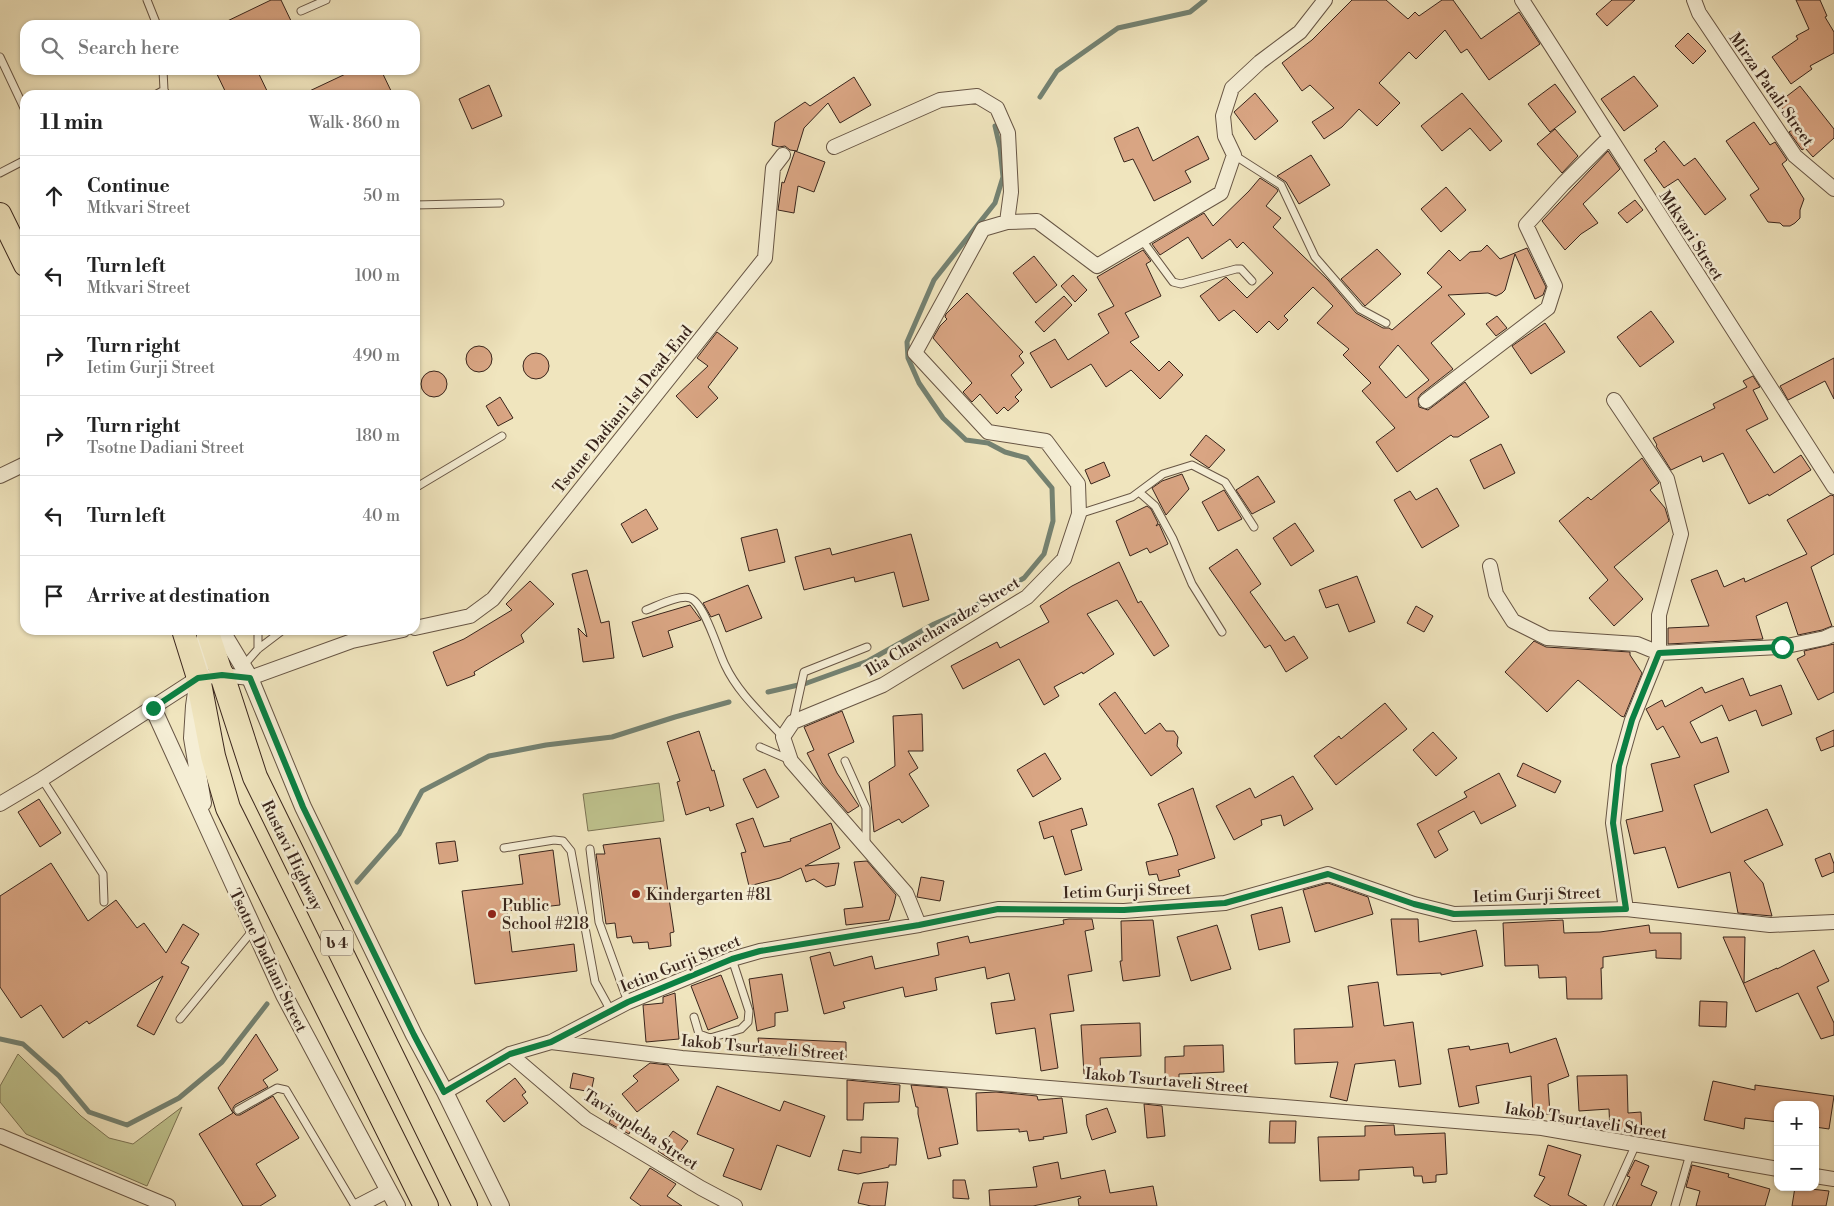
<!DOCTYPE html>
<meta charset="utf-8">
<style>
:root{--surface:#fff;--page:#f2f2f2;--text:#222;--muted:#767676;--line:#e0e0e0}
body{margin:0;font-family:"Libre Bodoni","Noto Serif Georgian",serif;background:var(--page);color:var(--text)}
.controls{position:absolute;right:15px;bottom:15px;display:grid;overflow:hidden;border-radius:10px;box-shadow:0 1px 4px #0004}
.controls button{width:45px;height:45px;display:grid;place-items:center;padding:0;border:0;border-bottom:1px solid var(--line);background:var(--surface);color:var(--text);font:25px sans-serif}
.stop{position:absolute;width:15px;height:15px;margin:-11px;border:4px solid #0b8043;border-radius:50%;background:#fff}
.stop.end{background:#0b8043;border-color:#fff;box-shadow:0 1px 5px #0008}
.list{margin:0;padding:0;list-style:none}
h2{display:flex;justify-content:space-between;align-items:center;height:65px;margin:0;padding:0 20px;font-size:21px}
h2 small{font-size:16px;font-weight:400;color:var(--muted)}
.list li{display:grid;grid-template-columns:32px 1fr auto;gap:15px;align-items:center;box-sizing:border-box;height:80px;padding:0 20px;border-top:1px solid var(--line)}
.list b{display:block;font-size:19px;white-space:nowrap}
.list p{margin:0;font-size:16px;white-space:nowrap;color:var(--muted)}
.list em{font-size:16px;font-style:normal;color:var(--muted)}
.icon{flex:none;width:28px;height:28px;fill:none;stroke:currentColor;stroke-width:2;stroke-linecap:round;stroke-linejoin:round}
.map{position:relative;flex:none;width:1834px;height:1206px;overflow:hidden}
.search{position:absolute;background:var(--surface);box-shadow:0 1px 4px #0004;left:20px;top:20px;width:400px;height:55px;display:flex;align-items:center;gap:12px;box-sizing:border-box;padding:0 18px;border-radius:15px;color:var(--muted);font-size:19px}
.panel{position:absolute;background:var(--surface);box-shadow:0 1px 4px #0004;left:20px;top:90px;width:400px;height:545px;border-radius:15px}
.map>svg:first-child{display:block}
</style>
<div class="map">
<svg width="1834" height="1206" viewBox="0 0 1834 1206">
<rect width="100%" height="100%" fill="#f0e5be"/>
<filter id="stains"><feTurbulence type="fractalNoise" baseFrequency=".004" numOctaves="4"/><feColorMatrix values="0 0 0 0 .2 0 0 0 0 .09 0 0 0 0 .02 0 0 0 .5 -.17"/></filter>
<radialGradient id="worn" r=".72"><stop offset=".6" stop-color="#630" stop-opacity="0"/><stop offset="1" stop-color="#630" stop-opacity=".3"/></radialGradient>
<path fill="#bfc38e" stroke="#7c7455" d="M659,783L664,821L588,831L583,794Z
M18,1054L81,1116L109,1138L133,1144L182,1107L147,1186L26,1134L0,1102V1086Z"/>
<g fill="none" stroke-linecap="round" stroke-linejoin="round">
<path stroke="#748272" stroke-width="5" d="M1040,97L1057,71L1118,28L1190,12L1205,0
M768,692L807,683L868,661L934,624L973,607L1024,578L1044,554L1053,521L1052,488L1027,458L1005,452L988,443L966,440L943,418L919,383L908,358L907,342L934,280L995,203L1003,177L1000,148L995,126
M357,882L399,834L422,791L489,756L546,745L612,737L675,717L729,702
M0,1039L23,1044L59,1076L89,1112L127,1125L179,1098L222,1062L267,1004"/>
</g>
<path fill="#d9a583" stroke="#39251c" fill-rule="evenodd" d="M271,0H281L293,25H219Z
M1352,0H1386L1408,19L1415,12L1419,16L1442,0H1453L1481,39L1519,12L1540,44L1489,80L1467,49L1461,53L1445,30L1416,59L1409,52L1379,83L1400,103L1377,126L1359,109L1342,127L1324,139L1312,122L1334,108L1310,85L1302,91L1282,63L1312,40Z
M1612,0H1635L1607,26L1596,14Z
M1796,0H1820L1827,16L1825,17L1834,32V53L1810,66L1812,69L1791,84L1772,57L1798,39L1796,36L1809,29Z
M1688,33L1706,51L1693,64L1675,46Z
M215,70H257L269,95H227Z
M354,70H381L393,95H301Z
M1634,76L1658,106L1624,131L1601,99Z
M854,77L871,105L840,123L828,103L804,128L797,151L790,150L785,146L779,147L772,145L775,122L805,102L810,106Z
M1555,84L1576,112L1550,132L1528,104Z
M489,85L502,116L472,129L459,99Z
M1800,86L1834,129V138L1813,157L1805,148L1802,150L1789,132L1797,127L1778,103Z
M1255,93L1278,121L1255,140L1234,112Z
M1462,93L1502,141L1490,151L1470,128L1442,151L1421,126Z
M1754,122L1770,145L1775,142L1787,160L1782,164L1804,199L1800,210V218L1795,223L1790,226H1783L1780,223L1768,222L1750,195L1759,189L1726,141Z
M1138,127L1153,161L1198,136L1209,159L1185,171L1191,182L1154,201L1133,159L1124,162L1114,138Z
M1555,129L1578,156L1562,173L1537,144Z
M1664,141L1684,166L1695,158L1726,199L1705,215L1678,179L1664,188L1644,160L1657,151L1655,149Z
M795,151L825,162L814,192L798,186L794,213L778,210L782,182L784,183Z
M1608,151L1620,169L1583,204L1598,223L1581,234L1565,250L1542,221Z
M1311,155L1330,185L1299,204L1286,182L1277,176Z
M1260,178L1277,189L1278,191L1266,206L1281,218L1273,227L1328,280L1356,313L1383,328H1389L1392,330L1442,287L1427,273L1449,250L1460,261L1470,252L1481,251L1487,245L1500,259L1527,248L1546,287L1543,295L1535,299L1515,254L1505,290L1502,293L1496,296L1488,293L1448,295L1465,314L1431,343L1453,369L1421,394L1418,398L1419,407L1428,410L1465,382L1489,417L1458,437H1453L1451,435L1397,472L1376,442L1395,428L1362,391L1371,383L1343,355L1349,349L1317,323L1333,306L1313,287L1284,316L1288,320L1278,330L1269,321L1257,333L1234,310L1219,321L1200,296L1226,277L1247,298L1273,273L1243,242L1237,248L1230,239L1202,259L1188,237L1160,255L1152,244L1204,213L1213,226L1249,191ZM1398,345L1429,380L1406,398L1379,367Z
M1446,187L1466,210L1441,232L1421,209Z
M1635,200L1643,210L1627,223L1618,213Z
M1377,249L1401,274L1365,306L1341,279Z
M1143,250L1151,261L1146,264L1161,296L1125,313L1139,337L1130,342L1159,371L1169,361L1183,375L1160,399L1131,370L1106,387L1091,364L1051,388L1030,353L1055,339L1068,360L1109,333L1098,314L1114,306L1097,277Z
M1034,256L1057,285L1036,303L1013,273Z
M1073,275L1087,290L1075,302L1061,286Z
M967,293L1023,352L1019,356L1024,363L1011,375L1022,390L1015,397L1019,401L1008,411L1004,407L997,414L980,394L972,402L963,392L972,383L933,338L940,326L947,319L945,317L946,314Z
M1064,296L1072,305L1044,332L1035,322Z
M1651,311L1674,342L1640,367L1617,337Z
M1497,316L1507,328L1496,336L1486,324Z
M1545,323L1565,352L1531,374L1512,346Z
M717,332L738,348L708,387L718,398L697,418L676,396L708,366L697,358Z
M466 359a13 13 0 1 1 26 0a13 13 0 1 1-26 0Z
M523 366a13 13 0 1 1 26 0a13 13 0 1 1-26 0Z
M1834,358V399L1825,381L1788,400L1780,386Z
M421 384a13 13 0 1 1 26 0a13 13 0 1 1-26 0Z
M1753,376L1760,387L1753,390L1768,419L1746,430L1774,473L1801,455L1811,470L1769,496L1768,494L1749,504L1723,453L1703,462L1701,456L1671,470L1656,446L1657,445L1653,438L1715,408L1713,404L1747,387L1743,381Z
M500,397L513,418L498,426L486,406Z
M1206,435L1225,450L1209,468L1190,455Z
M1501,444L1515,473L1484,489L1470,460Z
M1642,458L1659,483L1650,490L1665,508L1669,521L1614,567L1643,599L1614,626L1589,598L1608,580L1559,521L1588,497L1591,500Z
M1104,462L1110,476L1091,484L1085,470Z
M1182,474L1189,489L1166,515L1152,488L1162,481Z
M1258,476L1275,502L1252,514L1236,490Z
M1437,488L1459,526L1422,548L1394,500L1410,491L1416,500Z
M1224,490L1242,519L1218,531L1202,502Z
M1831,495L1834,496V554L1811,567L1832,626L1822,630L1798,635L1787,602L1756,616L1763,639L1668,644V628L1709,626L1691,580L1717,570L1724,587L1744,578L1745,582L1807,554L1787,520Z
M1147,506L1151,509L1158,523L1156,526L1159,524L1168,544L1150,553L1147,548L1130,556L1116,521Z
M646,509L658,529L632,543L621,524Z
M1295,523L1314,551L1291,566L1273,538Z
M777,529L785,562L749,571L741,538Z
M911,534L929,600L903,607L894,572L855,582L854,577L804,590L795,557L830,548L832,555Z
M1237,549L1261,584L1250,592L1285,641L1294,636L1308,658L1286,672L1270,645L1265,648L1209,568Z
M1119,562L1138,603L1141,601L1169,646L1154,656L1117,600L1087,614L1114,654L1083,674L1082,672L1054,687L1059,696L1044,705L1019,659L963,689L951,666L997,642L1000,648L1049,622L1040,606L1072,586Z
M587,570L601,623L609,621L614,658L583,662L578,628L587,637L572,574Z
M1357,576L1375,622L1349,632L1338,604L1326,608L1319,590Z
M530,581L554,604L521,635L524,642L474,672L475,675L447,686L433,652L464,639L512,610L506,604Z
M748,585L762,618L726,632L719,614L711,617L703,603Z
M690,605L701,620L668,631L673,647L643,657L632,622Z
M1416,606L1433,616L1424,632L1407,623Z
M1534,641L1546,647L1630,652V655L1642,673L1624,717L1621,716L1578,680L1547,712L1505,672Z
M1834,644V692L1818,700L1797,659L1805,655L1804,651Z
M1743,678L1750,696L1781,685L1792,714L1762,726L1756,710L1729,721L1722,705L1690,722L1701,743L1717,737L1729,772L1694,785L1711,833L1767,809L1783,845L1744,861L1763,883L1772,916L1738,913L1730,872L1678,888L1665,847L1634,854L1626,820L1663,811L1651,764L1680,757L1663,726L1657,730L1646,709L1662,700L1665,707L1702,687L1705,693Z
M1115,692L1145,734L1160,723L1166,731H1174L1178,737L1177,746L1182,753L1151,776L1099,704Z
M1385,703L1407,729L1336,785L1314,756L1339,736L1341,739Z
M842,711L854,742L828,754L837,773L859,806L848,813L822,783L807,753L814,750L804,727Z
M922,714L923,751H908L918,768L909,774L929,806L902,823L899,819L874,832L869,782L895,766L893,716Z
M1834,730V746L1821,751L1816,738Z
M699,731L712,771L714,770L724,806L710,811L709,807L686,815L677,782L680,781L667,742Z
M1433,732L1457,758L1436,776L1413,750Z
M1045,753L1061,779L1033,797L1017,770Z
M1523,763L1561,781L1555,793L1517,776Z
M765,769L779,797L757,808L743,779Z
M1499,773L1516,806L1481,824L1474,811L1438,831L1448,850L1435,858L1417,824L1467,797L1464,792Z
M1293,776L1313,809L1284,826L1281,815L1261,820L1262,825L1234,840L1216,806L1250,788L1255,798Z
M1193,788L1215,858L1178,870L1180,876L1159,881L1157,874L1149,875L1146,862L1178,855L1172,837L1158,804Z
M39,799L61,833L40,847L18,812Z
M1082,808L1087,825L1071,830L1082,870L1065,875L1053,836L1044,839L1039,822Z
M753,818L764,847L791,841L790,839L831,823L840,848L805,866L839,863L835,885L826,887L814,879L806,882L801,868L780,878L749,886L741,853L746,852L736,824Z
M660,838L674,932L670,933L671,946L649,949L648,942L633,943L631,936L617,938L615,923L606,924L596,854H605L603,845Z
M455,841L458,861L439,864L436,843Z
M553,850L560,905L507,911L512,952L574,944L577,971L475,984L462,891L523,884L519,855Z
M1830,853L1834,864V872L1822,877L1815,859Z
M867,861L896,895L894,904L889,920L846,925L844,909L863,907L854,862Z
M51,863L88,921L116,900L137,928L144,923L166,953L183,924L199,934L181,963L189,967L154,1035L137,1026L163,976L89,1024L87,1021L63,1038L41,1005L21,1018L0,987V896Z
M921,877L944,881L940,901L917,897Z
M1328,883L1368,897L1373,914L1315,932L1303,890Z
M1282,907L1290,942L1259,950L1251,915Z
M1069,919H1092L1094,929L1085,931L1092,971L1068,975L1074,1011L1050,1014L1058,1068L1041,1071L1035,1028L996,1034L991,1003L1015,1000L1009,973L987,979L985,967L935,978L937,990L905,997L903,987L843,1002L845,1008L824,1014L810,957L830,952L834,966L872,956L875,969L939,955L937,943L968,936L970,943L1064,924L1063,920Z
M1391,919H1418L1419,942L1476,930L1483,966L1441,975V973L1397,975Z
M1153,920L1160,976L1123,981L1120,961H1122L1121,921Z
M1563,920L1564,933L1600,932L1649,925L1650,933H1681V959L1656,958V950L1603,957V968H1601L1602,999H1567L1566,977L1539,978L1538,965L1505,966L1503,923Z
M1217,925L1231,969L1191,981L1177,937Z
M1723,937H1745L1744,983L1777,968V969L1814,950L1829,981L1817,987L1834,1023V1035L1821,1039L1798,993L1756,1012Z
M782,974L788,1011L775,1013V1026L757,1031L749,979Z
M721,975L738,1018L708,1030L691,986Z
M1378,982L1384,1026L1413,1022L1421,1084L1399,1087L1395,1060L1355,1064L1347,1101L1330,1097L1338,1062L1295,1064L1294,1029L1353,1027L1348,986Z
M675,993L679,1039L646,1042L643,1005L663,1003V997Z
M1700,1001L1727,1002L1726,1027L1699,1026Z
M1140,1023L1141,1056L1100,1058L1101,1074H1084L1081,1025Z
M256,1034L278,1070L263,1080L268,1087L235,1105L233,1108V1112L236,1115H240L273,1096L299,1138L256,1164L276,1196L260,1206H243L199,1134L233,1113L218,1088Z
M758,1038L846,1042V1058L760,1055Z
M1556,1038L1569,1076L1548,1084L1550,1114L1533,1115L1531,1076L1476,1086L1479,1103L1459,1107L1448,1049L1469,1046L1470,1050L1508,1043L1510,1053Z
M1223,1045L1224,1072L1179,1074V1080H1165V1057L1184,1056V1046Z
M650,1063L668,1065L679,1080L637,1112L622,1094L638,1081L633,1076Z
M573,1073L594,1078L591,1092L570,1088Z
M1627,1075L1628,1113L1641,1112L1642,1134L1610,1131L1609,1109L1579,1111L1577,1076Z
M515,1078L526,1092L522,1095L528,1103L504,1122L486,1101Z
M847,1080L900,1085L899,1102L864,1103L863,1120H847Z
M1713,1081L1755,1090V1085L1834,1096L1829,1129L1815,1127V1105H1778V1122L1745,1118L1744,1129L1704,1120Z
M911,1085L947,1088L958,1144L939,1148L941,1156L928,1159L918,1114V1107H916Z
M717,1086L780,1111L784,1101L825,1116L810,1157L777,1145L761,1190L723,1176L734,1149L697,1134Z
M996,1092L1037,1096L1038,1100L1062,1098L1067,1133L1043,1137L1044,1139L1029,1141L1027,1131L1019,1132V1129L977,1131L976,1093Z
M1144,1104L1162,1106L1165,1136L1147,1138Z
M1107,1108L1116,1132L1092,1140L1087,1125L1086,1115Z
M614,1112L635,1121L629,1134L609,1123Z
M1270,1121H1296L1295,1143H1269Z
M1394,1125L1395,1135L1445,1133L1447,1174L1436,1175V1182L1423,1183L1422,1176H1414L1413,1167L1359,1170V1180L1320,1181L1318,1137L1365,1136V1126Z
M673,1131L688,1141L673,1161L658,1151Z
M861,1137L898,1138L896,1165H889V1167L858,1174L838,1170L843,1150L861,1153Z
M1548,1145L1581,1155L1568,1195L1587,1206H1551L1534,1196L1545,1177L1539,1175Z
M1635,1160L1649,1166L1641,1185L1657,1192L1651,1206H1616L1630,1177L1627,1176Z
M1058,1162L1061,1179L1105,1170L1110,1193L1153,1186L1157,1206H1079L1078,1199L1081,1198L1080,1196L1033,1206H990L989,1190L1037,1187L1033,1167Z
M1692,1165L1729,1174L1728,1177L1770,1189L1765,1206H1696L1700,1191L1686,1187Z
M650,1168L676,1184L667,1196L682,1206H641L630,1198Z
M953,1180H965L969,1199L953,1198Z
M888,1182L885,1206H871L858,1203L863,1183Z
M1795,1187H1811V1189L1829,1191L1826,1206H1792Z"/>
<g fill="none" stroke-linecap="round" stroke-linejoin="round">
<g stroke="#675544" stroke-width="9">
<path id="service" d="M147,0L157,25
M301,11L326,0
M0,57L25,110
M163,70L164,90L167,95
M155,95L164,90
M1234,155L1281,185L1315,257L1360,309L1386,323
M0,173L25,160
M415,205L500,203
M1142,240L1173,282L1181,284L1236,269H1241L1252,281
M415,488L502,436
M1139,492L1155,506L1173,539L1192,584L1222,632
M1079,514L1132,497L1163,474L1192,465L1225,482L1254,527
M646,610C657,606 680,594 690,598C704,602 718,651 725,665C738,693 762,714 783,737
M258,630V649
M243,666L258,649L283,630
M793,722L804,672L867,647
M760,747L790,760
M845,761L866,808V843
M42,779L103,874L104,902
M504,848L554,840L563,841L571,851L595,982L611,1011
M590,849L599,922L628,1002
M694,1017L699,1034L710,1038L741,1029L748,1022L749,1011L732,959
M180,1019L253,930
M238,1110L277,1088L286,1090L355,1206
M1608,1206L1636,1144
M1675,1206L1690,1154"/>
</g>
<g stroke="#675544" stroke-width="16">
<path id="minor" d="M1522,0L1834,487
M1694,0L1699,13L1795,156L1834,189
M834,147L940,100L977,96L997,108L1008,133L1011,192L1007,222
M1614,400L1667,479L1681,534L1659,615V653L1632,720L1619,766L1613,823L1626,909
M1426,401L1548,308L1555,286L1526,225L1563,184L1609,138
M0,476L25,464
M1490,566L1496,594L1513,621L1547,638L1637,644L1659,653L1782,647L1825,638L1834,634
M415,628L470,616L493,599L765,258L773,168L783,155
M0,804L42,779L198,678L222,675L250,678L352,641L403,630
M919,925L906,893L791,761L783,737L793,722L883,685L1027,597L1064,559L1079,514L1078,484L1046,441L988,432L915,353L983,229L1007,222L1037,221L1097,266L1221,193L1234,155L1225,136L1223,116L1232,88L1260,62L1300,32L1325,0
M551,1042L682,1058L1542,1128L1778,1169
M510,1054L586,1119L701,1188L735,1206
M445,1092L510,1054L551,1042L628,1002L732,959L760,951L919,925L998,909L1124,911L1225,903L1328,874L1414,904L1454,914L1626,909L1770,925L1834,922
M0,1136L168,1206
M1815,1176L1834,1179
M358,1206L389,1190"/>
</g>
<g stroke="#675544" stroke-width="18">
<path id="tertiary" d="M221,630L250,678L303,807L414,1035L445,1092L501,1206
M153,708L284,995L397,1206
M203,803L192,738L194,706L198,678L205,653V635"/>
</g>
<g stroke="#39251c" stroke-width="24">
<path id="trunk" d="M0,214L25,265
M183,630L198,678
M207,630L222,675"/>
</g>
<g stroke="#39251c" stroke-width="26">
<path id="motorway" d="M222,675L255,777L465,1206
M198,678L213,756L228,808L426,1206"/>
</g>
<use href="#service" stroke="#f5eed5" stroke-width="7"/>
<use href="#minor" stroke="#f5eed5" stroke-width="14"/>
<use href="#tertiary" stroke="#f5eed5" stroke-width="16"/>
<use href="#trunk" stroke="#f0e5be" stroke-width="22"/>
<use href="#motorway" stroke="#f0e5be" stroke-width="24"/>
</g>
<g fill="none" stroke-linecap="round" stroke-linejoin="round">
<path stroke="#0b8043" stroke-width="6" d="M153,708L198,678L222,675L250,678L303,807L414,1035L444,1092L510,1054L551,1042L628,1002L732,959L760,951L919,925L998,909L1124,910L1225,903L1328,874L1414,904L1454,914L1626,909L1613,823L1619,766L1632,720L1659,653L1782,647"/>
</g>
<g fill="#8f2418" stroke="#f5eed5" stroke-width="2">
<circle cx="636" cy="894" r="5"/>
<circle cx="492" cy="914" r="5"/>
</g>
<g text-anchor="middle" stroke-width="5" stroke-linejoin="round" paint-order="stroke">
<rect fill="#f5eed5" stroke="#716154" stroke-width="1" x="321" y="930.5" width="32" height="25" rx="4"/>
<g font-size="15" font-weight="bold" fill="#39251c">
<text x="337" y="948">ს 4</text>
</g>
<g font-size="16" fill="#39251c" stroke="#f5eed5">
<text transform="translate(1772 89) rotate(55)" y="6">Mirza Patali Street</text>
<text transform="translate(1692 235) rotate(57)" y="6">Mtkvari Street</text>
<text transform="translate(622 409) rotate(-51)" y="6">Tsotne Dadiani 1st Dead-End</text>
<text transform="translate(942 626) rotate(-31)" y="6">Ilia Chavchavadze Street</text>
<text transform="translate(293 855) rotate(64)" y="6">Rustavi Highway</text>
<text transform="translate(1127 890) rotate(-2)" y="6">Ietim Gurji Street</text>
<text transform="translate(1537 894) rotate(-2)" y="6">Ietim Gurji Street</text>
<text transform="translate(269 960) rotate(64)" y="6">Tsotne Dadiani Street</text>
<text transform="translate(680 963) rotate(-22)" y="6">Ietim Gurji Street</text>
<text transform="translate(763 1047) rotate(5)" y="6">Iakob Tsurtaveli Street</text>
<text transform="translate(1167 1080) rotate(5)" y="6">Iakob Tsurtaveli Street</text>
<text transform="translate(1586 1120) rotate(9)" y="6">Iakob Tsurtaveli Street</text>
<text transform="translate(641 1129) rotate(33)" y="6">Tavisupleba Street</text>
</g>
<g font-size="16" fill="#39251c" stroke="#f5eed5" text-anchor="start">
<text x="646" y="900">Kindergarten #81</text>
<text x="502" y="911">Public<tspan x="502" dy="18">School #218</tspan></text>
</g>
</g>
<rect width="100%" height="100%" filter="url(#stains)"/>
<rect width="100%" height="100%" fill="url(#worn)"/>
</svg>
<div class="controls">
<button>+</button>
<button>−</button>
</div>
<div class="stop" style="left:1782px;top:647px"></div>
<div class="stop end" style="left:153px;top:708px"></div>
<div class="search"><svg class="icon" aria-label="search" viewBox="0 0 24 24"><circle cx="10" cy="10" r="6"/><path d="M15 15l6 6"/></svg>Search here</div>
<section class="panel">
<h2>11 min<small>Walk · 860 m</small></h2>
<ul class="list">
<li><svg class="icon" aria-label="ahead" viewBox="0 0 24 24"><path d="M12 20V5M6 11l6-6 6 6"/></svg><div><b>Continue</b><p>Mtkvari Street</p></div><em>50 m</em></li>
<li><svg class="icon" aria-label="left" viewBox="0 0 24 24"><path d="M17 20v-9H6M10 6l-5 5 5 5"/></svg><div><b>Turn left</b><p>Mtkvari Street</p></div><em>100 m</em></li>
<li><svg class="icon" aria-label="right" viewBox="0 0 24 24"><path d="M7 20v-9h11M14 6l5 5-5 5"/></svg><div><b>Turn right</b><p>Ietim Gurji Street</p></div><em>490 m</em></li>
<li><svg class="icon" aria-label="right" viewBox="0 0 24 24"><path d="M7 20v-9h11M14 6l5 5-5 5"/></svg><div><b>Turn right</b><p>Tsotne Dadiani Street</p></div><em>180 m</em></li>
<li><svg class="icon" aria-label="left" viewBox="0 0 24 24"><path d="M17 20v-9H6M10 6l-5 5 5 5"/></svg><div><b>Turn left</b></div><em>40 m</em></li>
<li><svg class="icon" aria-label="arrive" viewBox="0 0 24 24"><path d="M6 21V4h12l-3 4 3 4H6"/></svg><div><b>Arrive at destination</b></div></li>
</ul>
</section>
</div>
